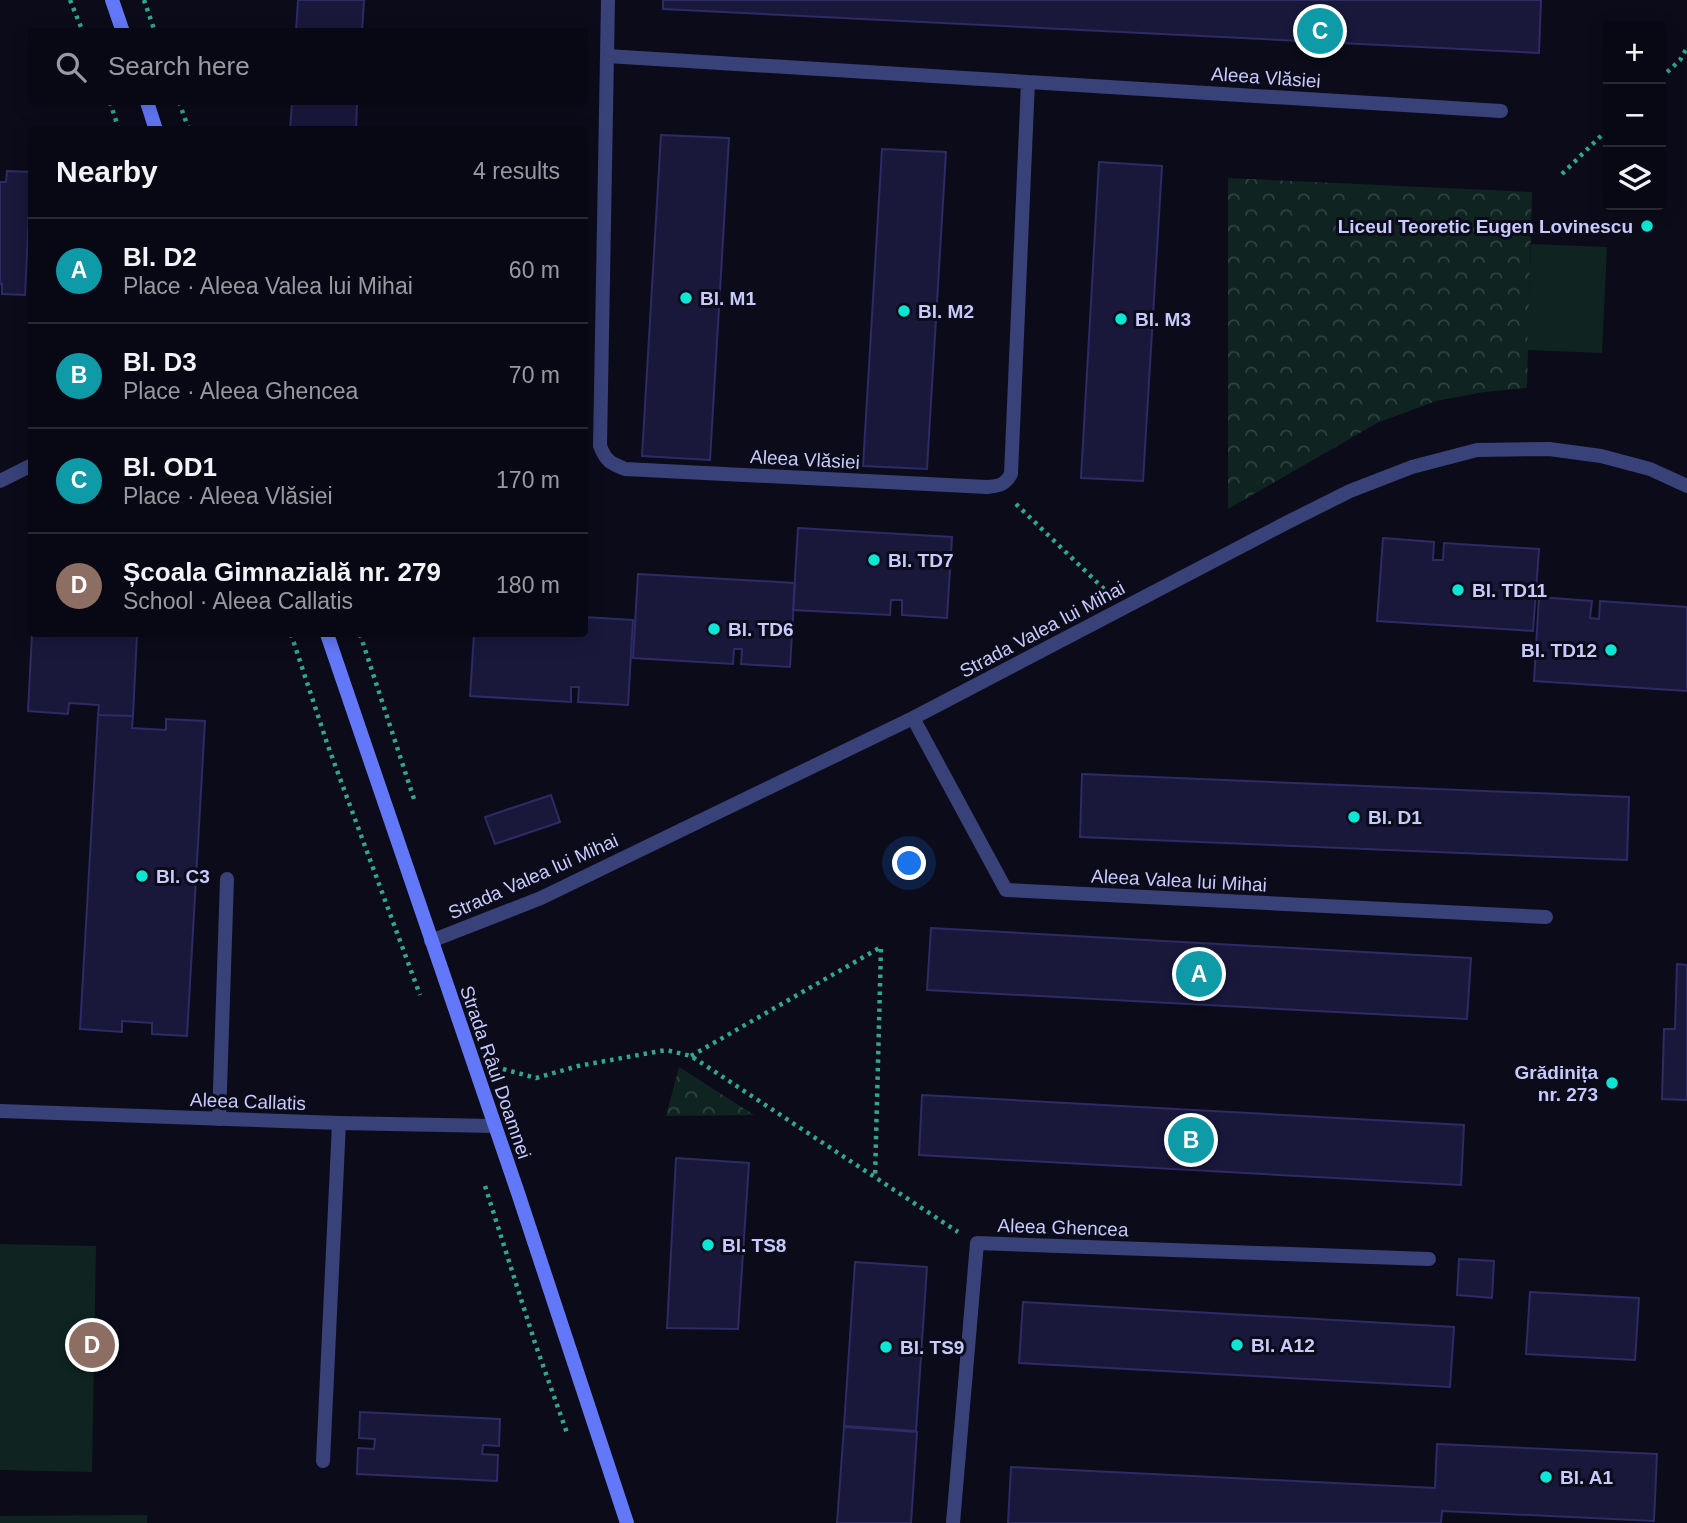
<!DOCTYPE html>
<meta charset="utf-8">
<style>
:root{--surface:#080814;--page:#161622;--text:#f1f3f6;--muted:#989aa0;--line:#292934;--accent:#1a73e8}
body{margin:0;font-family:Helvetica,sans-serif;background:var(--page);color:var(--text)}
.controls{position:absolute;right:21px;top:21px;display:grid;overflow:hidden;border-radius:7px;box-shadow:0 4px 18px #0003}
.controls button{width:63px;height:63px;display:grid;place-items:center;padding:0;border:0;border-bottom:2px solid var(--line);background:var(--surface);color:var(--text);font:35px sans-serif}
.you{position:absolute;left:910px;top:864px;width:24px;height:24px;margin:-18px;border:5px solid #fff;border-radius:50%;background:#1a73e8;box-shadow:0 0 0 10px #1a73e833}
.badge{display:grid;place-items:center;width:46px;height:46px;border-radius:50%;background:var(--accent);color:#fff;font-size:23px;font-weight:700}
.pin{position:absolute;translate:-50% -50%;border:4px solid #fff;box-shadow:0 2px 7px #0006}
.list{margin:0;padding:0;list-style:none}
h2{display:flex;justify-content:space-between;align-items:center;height:91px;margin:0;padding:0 28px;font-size:30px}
h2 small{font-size:23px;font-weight:400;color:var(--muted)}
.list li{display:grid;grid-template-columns:46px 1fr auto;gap:21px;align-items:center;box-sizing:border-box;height:105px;padding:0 28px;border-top:2px solid var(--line)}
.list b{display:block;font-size:26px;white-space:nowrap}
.list p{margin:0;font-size:23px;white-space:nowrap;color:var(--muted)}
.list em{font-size:23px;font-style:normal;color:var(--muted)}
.icon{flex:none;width:38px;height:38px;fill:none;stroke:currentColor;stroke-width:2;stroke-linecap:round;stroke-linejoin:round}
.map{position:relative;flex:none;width:1687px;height:1523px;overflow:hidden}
.search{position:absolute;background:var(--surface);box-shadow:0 4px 18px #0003;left:28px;top:28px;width:560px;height:77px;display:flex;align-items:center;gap:18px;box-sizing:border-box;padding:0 24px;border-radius:7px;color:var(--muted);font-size:26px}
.panel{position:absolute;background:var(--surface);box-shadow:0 4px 18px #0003;left:28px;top:126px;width:560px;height:511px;border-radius:7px}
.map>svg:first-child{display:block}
</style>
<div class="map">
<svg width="1687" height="1523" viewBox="0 0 1687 1523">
<defs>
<pattern id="forest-crowns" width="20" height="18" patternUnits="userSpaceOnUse" patternTransform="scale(1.75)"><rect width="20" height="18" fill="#0f2420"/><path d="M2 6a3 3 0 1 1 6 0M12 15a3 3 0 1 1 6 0" fill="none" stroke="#304241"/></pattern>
</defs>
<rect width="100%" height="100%" fill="#0b0b1a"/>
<path fill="url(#forest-crowns)" d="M1228,178L1532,192L1527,388L1484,392L1436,401L1377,423L1228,509Z
M679,1067L754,1115L666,1116Z"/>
<path fill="#0f2420" d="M1531,244L1607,247L1602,353L1527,350Z
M0,1244L96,1246L92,1472L0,1470Z
M147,1515V1523H0V1516Z"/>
<path fill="#19183b" stroke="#2d2b66" stroke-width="2" d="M298,0H364L362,32H296Z
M663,0H1541L1539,53L663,9Z
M292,102H357L356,130H290Z
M661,135L729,138L710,460L642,456Z
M882,149L946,152L927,469L863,466Z
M1099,162L1162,166L1143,481L1081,478Z
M7,171L31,172L25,295L2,294V284H0V182H6Z
M798,528L952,537L947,618L902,615V600H891L890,615L793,610Z
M1383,538L1434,542L1433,560H1443L1444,543L1539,549L1533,631L1377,621Z
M638,574L795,583L790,667L741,664L742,649H734L733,664L633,658Z
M1539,597L1592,601L1590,618L1599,619L1600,601L1687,607V691L1534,681Z
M584,617L633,620L628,705L578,702L579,687H571V702L470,696L474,634H584Z
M32,634H137L133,716L98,715L99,705L69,703L68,714L28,711Z
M98,715L133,716L132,728L166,730V719L205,721L187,1036L152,1034V1023L122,1021V1032L80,1029Z
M1082,774L1629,797L1627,860L1080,837Z
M551,795L560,822L495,844L485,817Z
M931,928L1471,958L1467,1019L927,990Z
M1677,964L1687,965V1100L1662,1099L1664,1029H1675Z
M922,1095L1464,1125L1461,1185L919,1155Z
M676,1158L749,1163L738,1329L667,1328Z
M1459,1259L1494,1261L1492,1298L1457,1295Z
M855,1262L927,1267L916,1431L844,1426Z
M1530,1292L1639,1298L1635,1360L1526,1354Z
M1023,1302L1454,1327L1450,1387L1019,1363Z
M360,1412L500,1419L499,1446L483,1445L482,1454L498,1455L497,1481L357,1474L358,1448L374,1449L375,1439L359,1438Z
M844,1427L917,1432L911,1523H837Z
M1437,1444L1657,1454L1654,1521L1442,1511L1441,1523H1008L1011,1467L1435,1488Z"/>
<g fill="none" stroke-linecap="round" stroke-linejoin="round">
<path stroke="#31a78c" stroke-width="4.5" stroke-dasharray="3.5 5" stroke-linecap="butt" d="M70,0L83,32
M144,0L155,32
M1661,78L1680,60L1687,48
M110,102L119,130
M179,102L189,130
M1562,174L1608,129
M1016,504L1105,590
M291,634L328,746L420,995
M360,634L414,799
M691,1056L881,947L875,1178
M503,1069L536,1078L578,1066L666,1050L691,1056L958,1232
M485,1186L535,1343L567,1433"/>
<path stroke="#384178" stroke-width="14" d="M219,1119L227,879
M323,1461L339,1123"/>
<path stroke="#384178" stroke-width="14" d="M608,0L600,446C606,461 610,463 625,469L987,487C999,486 1005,485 1011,474L1028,82
M607,56L1501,111
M0,481L32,465
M913,718L1006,890L1546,917
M431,941L541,898L913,718L1286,523L1350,491L1412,467L1477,450L1549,449L1601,456L1650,469L1687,486
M0,1111L339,1123L494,1126
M953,1523L977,1243L1429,1259"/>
<path stroke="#6378f8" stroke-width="14" d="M112,0L123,32
M147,102L156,130
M327,634L518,1193L627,1523"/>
</g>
<g fill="#0ae6d6" stroke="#0b0b1a" stroke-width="2.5">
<circle cx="1647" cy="226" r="7"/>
<circle cx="686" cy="298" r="7"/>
<circle cx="904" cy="311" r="7"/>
<circle cx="1121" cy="319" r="7"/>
<circle cx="874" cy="560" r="7"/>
<circle cx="1458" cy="590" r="7"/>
<circle cx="714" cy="629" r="7"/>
<circle cx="1611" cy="650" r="7"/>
<circle cx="1354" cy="817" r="7"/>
<circle cx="142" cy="876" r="7"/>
<circle cx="1612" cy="1083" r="7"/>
<circle cx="708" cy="1245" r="7"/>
<circle cx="1237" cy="1345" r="7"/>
<circle cx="886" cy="1347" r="7"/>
<circle cx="1546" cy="1477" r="7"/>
</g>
<g text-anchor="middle" stroke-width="6" stroke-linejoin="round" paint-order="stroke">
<g font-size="19" fill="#c7cafd" stroke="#0b0b1a">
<text transform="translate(1266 77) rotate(4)" y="7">Aleea Vlăsiei</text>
<text transform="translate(805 459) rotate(3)" y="7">Aleea Vlăsiei</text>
<text transform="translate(1042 629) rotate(-28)" y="7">Strada Valea lui Mihai</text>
<text transform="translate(533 876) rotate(-24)" y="7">Strada Valea lui Mihai</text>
<text transform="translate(1179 880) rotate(3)" y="7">Aleea Valea lui Mihai</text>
<text transform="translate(496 1072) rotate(71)" y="7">Strada Râul Doamnei</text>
<text transform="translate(248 1101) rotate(2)" y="7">Aleea Callatis</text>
<text transform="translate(1063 1227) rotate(2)" y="7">Aleea Ghencea</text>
</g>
<g font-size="19" font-weight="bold" fill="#c7cafd" stroke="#0b0b1a" text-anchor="start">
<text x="1633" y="233" text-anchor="end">Liceul Teoretic Eugen Lovinescu</text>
<text x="700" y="305">Bl. M1</text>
<text x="918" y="318">Bl. M2</text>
<text x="1135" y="326">Bl. M3</text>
<text x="888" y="567">Bl. TD7</text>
<text x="1472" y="597">Bl. TD11</text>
<text x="728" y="636">Bl. TD6</text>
<text x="1597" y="657" text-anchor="end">Bl. TD12</text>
<text x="1368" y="824">Bl. D1</text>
<text x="156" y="883">Bl. C3</text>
<text x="1598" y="1079" text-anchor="end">Grădinița<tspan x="1598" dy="22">nr. 273</tspan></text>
<text x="722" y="1252">Bl. TS8</text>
<text x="1251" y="1352">Bl. A12</text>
<text x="900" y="1354">Bl. TS9</text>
<text x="1560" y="1484">Bl. A1</text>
</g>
</g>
</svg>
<div class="controls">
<button>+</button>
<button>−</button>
<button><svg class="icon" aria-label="layers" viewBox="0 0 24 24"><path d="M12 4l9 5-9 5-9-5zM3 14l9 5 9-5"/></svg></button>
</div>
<div class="you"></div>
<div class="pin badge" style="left:1199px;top:974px;background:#0f9aa8">A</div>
<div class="pin badge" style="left:1191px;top:1140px;background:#0f9aa8">B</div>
<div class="pin badge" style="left:1320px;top:31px;background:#0f9aa8">C</div>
<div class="pin badge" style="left:92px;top:1345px;background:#8d6e63">D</div>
<div class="search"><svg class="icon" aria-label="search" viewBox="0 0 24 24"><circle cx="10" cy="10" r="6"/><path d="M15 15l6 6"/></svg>Search here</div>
<section class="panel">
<h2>Nearby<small>4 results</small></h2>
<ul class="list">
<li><span class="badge" style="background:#0f9aa8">A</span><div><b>Bl. D2</b><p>Place · Aleea Valea lui Mihai</p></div><em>60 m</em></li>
<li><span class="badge" style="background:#0f9aa8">B</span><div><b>Bl. D3</b><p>Place · Aleea Ghencea</p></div><em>70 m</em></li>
<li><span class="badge" style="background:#0f9aa8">C</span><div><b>Bl. OD1</b><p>Place · Aleea Vlăsiei</p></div><em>170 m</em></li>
<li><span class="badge" style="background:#8d6e63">D</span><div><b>Școala Gimnazială nr. 279</b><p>School · Aleea Callatis</p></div><em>180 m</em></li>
</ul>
</section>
</div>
